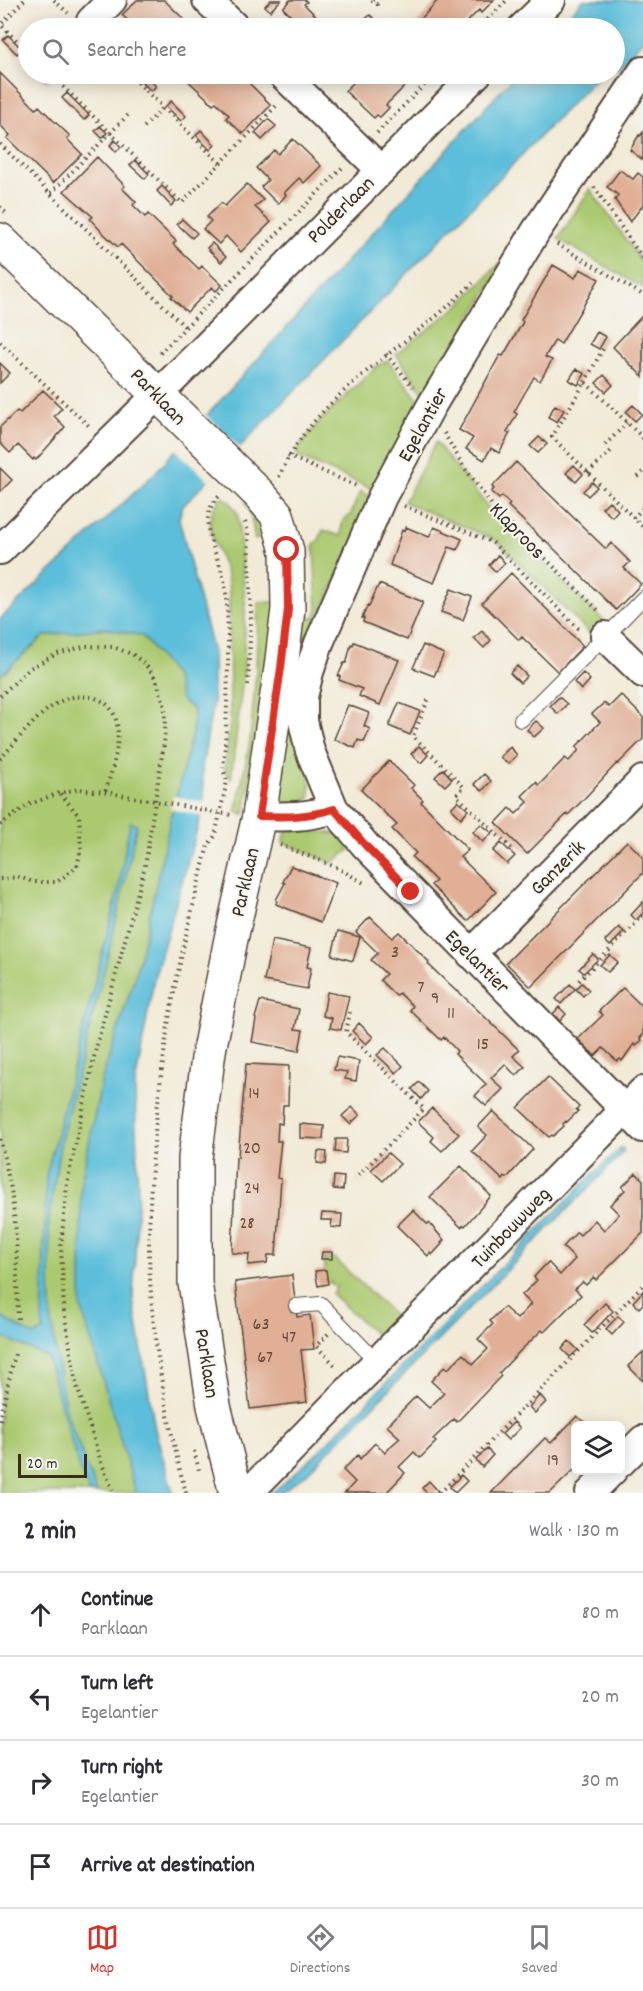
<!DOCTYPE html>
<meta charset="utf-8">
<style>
:root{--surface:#fff;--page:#f7f7f7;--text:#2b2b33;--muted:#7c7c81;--line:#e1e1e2;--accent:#d93025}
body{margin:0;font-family:Dekko,sans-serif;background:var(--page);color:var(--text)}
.controls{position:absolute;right:18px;bottom:18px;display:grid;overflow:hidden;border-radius:9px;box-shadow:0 3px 15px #0003}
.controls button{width:54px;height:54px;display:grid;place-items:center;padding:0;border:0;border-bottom:2px solid var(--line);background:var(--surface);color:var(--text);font:30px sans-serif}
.scale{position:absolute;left:18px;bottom:15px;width:69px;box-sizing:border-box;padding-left:6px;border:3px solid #3b2a1e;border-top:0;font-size:16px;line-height:21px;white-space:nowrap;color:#3b2a1e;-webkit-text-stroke:4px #f6f6f2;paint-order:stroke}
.stop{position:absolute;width:18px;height:18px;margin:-14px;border:4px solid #d93025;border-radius:50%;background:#fff}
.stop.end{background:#d93025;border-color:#fff;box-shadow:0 2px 6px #0008}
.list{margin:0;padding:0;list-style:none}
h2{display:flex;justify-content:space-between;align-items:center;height:78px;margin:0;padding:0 24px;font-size:26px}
h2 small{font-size:20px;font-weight:400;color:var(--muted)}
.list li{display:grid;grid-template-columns:39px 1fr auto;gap:18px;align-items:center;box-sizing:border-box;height:84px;padding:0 24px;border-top:2px solid var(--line)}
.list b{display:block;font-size:22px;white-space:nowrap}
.list p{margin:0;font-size:20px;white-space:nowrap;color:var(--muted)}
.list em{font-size:20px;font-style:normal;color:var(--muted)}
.icon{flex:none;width:33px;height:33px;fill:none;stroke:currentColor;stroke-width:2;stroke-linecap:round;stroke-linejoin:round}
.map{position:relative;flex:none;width:643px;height:1493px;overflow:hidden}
.search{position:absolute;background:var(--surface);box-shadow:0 3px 15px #0003;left:18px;right:18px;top:18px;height:66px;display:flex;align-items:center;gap:15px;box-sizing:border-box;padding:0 21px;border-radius:33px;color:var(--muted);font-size:22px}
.sheet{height:414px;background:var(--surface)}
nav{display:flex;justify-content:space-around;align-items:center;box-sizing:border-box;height:84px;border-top:2px solid var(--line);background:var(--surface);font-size:16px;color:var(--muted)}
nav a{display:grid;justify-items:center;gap:3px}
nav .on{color:var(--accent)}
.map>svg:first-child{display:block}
</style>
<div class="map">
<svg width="643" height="1493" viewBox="0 0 643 1493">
<rect width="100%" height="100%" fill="#f6f6f2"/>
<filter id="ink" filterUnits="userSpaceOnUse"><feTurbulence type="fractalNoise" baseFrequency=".0167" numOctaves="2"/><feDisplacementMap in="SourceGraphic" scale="12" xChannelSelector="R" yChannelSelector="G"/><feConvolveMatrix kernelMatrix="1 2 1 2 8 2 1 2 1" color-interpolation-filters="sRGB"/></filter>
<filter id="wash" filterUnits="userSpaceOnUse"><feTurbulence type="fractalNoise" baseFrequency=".008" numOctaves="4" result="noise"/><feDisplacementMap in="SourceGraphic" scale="24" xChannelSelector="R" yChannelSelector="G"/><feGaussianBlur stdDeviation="1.35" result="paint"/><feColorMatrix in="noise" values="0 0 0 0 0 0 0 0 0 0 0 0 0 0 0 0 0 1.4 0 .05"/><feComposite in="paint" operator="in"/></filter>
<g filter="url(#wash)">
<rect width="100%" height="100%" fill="#f2ead7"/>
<path fill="#abc970" stroke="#737a47" stroke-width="1.5" d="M590,189L643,264V288L558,239Z
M509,254L425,396L396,354L458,306Z
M388,361L421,403L375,490L298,457L296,451L320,421L377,366Z
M436,442L499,521L606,623L593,637L496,540L404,502Z
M360,491L373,498L313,633L310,797L302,805H286L278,801L275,792L297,618H315L317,612L314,544L319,540L323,530L341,536L342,522L351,514Z
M222,496L229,501L238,514L245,603L244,669L231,779L225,771L230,722L229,590L227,575L212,536L210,520L213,509Z
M245,501L273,532L255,540L251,515Z
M258,602H277L245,814L236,812L250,742L256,673Z
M105,628L142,636L175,676L181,700L194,710L192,734L170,821L146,931L135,977L102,1079L81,1183L110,1402L136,1493H0V676L44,636Z
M287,829L340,834L352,848L332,863L283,842Z
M334,1258L397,1318L409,1305L416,1311L378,1350L371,1343L377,1336L332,1294L336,1287L326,1280L324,1259Z"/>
<path fill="#5cbeda" stroke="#4c747c" stroke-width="1.5" d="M583,0H643V40L620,66L615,68L614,28H557Z
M516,74H600L182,507L179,519L213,653V702L202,768L204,795L200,819L154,979L135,1085L138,1195L133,1299L155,1429L173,1493H136L81,1307V1183L102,1079L135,977L146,931L170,821L192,734L194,710L181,700L175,676L142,636L105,628L44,636L0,676V619L153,475Z
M130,822L137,825L111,943L61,1140L49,1218L51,1316L60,1381L67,1414L97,1493H90L80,1471L47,1357L0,1336V1316L34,1336L44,1329L42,1322L46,1176L118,891Z
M621,1148L624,1150L618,1158L306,1474L280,1493H272L310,1460L585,1182Z"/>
<path fill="#f2ead7" d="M206,415L242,450L210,482L174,448Z
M173,796L206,803L203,816L170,809Z"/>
<g id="blocks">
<path fill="#e0af95" d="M137,0H164L193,28H136L122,15Z
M271,0H281L270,11L265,6Z
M290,0H305L307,2L304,4L328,28H279L291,16L283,8Z
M438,0H494L481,13L479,10L461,28H413Z
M370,15L376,20L368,27L370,28H356Z
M8,35L22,49L17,54L3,40Z
M0,73L36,109L39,106L54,121L70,136L67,139L82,154L53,183L12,143L7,138L10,135L0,125Z
M37,74H47L52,78L47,83Z
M140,74H143L156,86L151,91L137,77Z
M181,74H240L271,105L243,134L226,118L229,115L216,102L213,104Z
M359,74H395L406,85L386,105L389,108L380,117L377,115L374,118L345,91L361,75Z
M67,93L89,115L84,120L62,98Z
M171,101L186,116L181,121L166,106Z
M268,119L276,126L262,140L255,133Z
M100,126L107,133L102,138L95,131Z
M201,130L215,145L210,150L196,135Z
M643,132V160L630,150L639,135L640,136Z
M293,139L321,166L304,183L299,178L284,193L286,195L278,204L261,187L268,180L256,168L274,150L278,154Z
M115,140L121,147L116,152L110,145Z
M97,157L125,186L122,188L136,202L133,205L145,217L148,214L176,241L173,244L199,269L202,266L222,285L216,291L212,287L187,312L171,297L173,296L121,244L118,247L103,233L90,219L93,217L64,191Z
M135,160L149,174L145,179L130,165Z
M620,170L633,179L638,173L643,177V205L630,222L615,200L618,195L607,187Z
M247,184L263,200L255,207L271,222L241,252L226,236L219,244L203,229L211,221L207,217L221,203L225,206Z
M162,186L176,201L171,206L157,191Z
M182,219L197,233L192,238L177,224Z
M212,243L226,257L221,262L207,248Z
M553,265L575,278L580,269L599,279L561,344L555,340L545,357L552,360L540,381L534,377L514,412L517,414L507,432L510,433L499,453L491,448L484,460L466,449L473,438L459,430L500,355L503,356L523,322L521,320Z
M643,315V377L613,347Z
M597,332L606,337L599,349L590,344Z
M0,363L10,373L0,383Z
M576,369L585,374L578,385L569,380Z
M604,375L613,385L606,392L596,383Z
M43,390L62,408L54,416L65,427L36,460L34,458L33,460L18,445L10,453L0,443V427L17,411L20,413Z
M555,405L564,410L557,422L548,417Z
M633,405L642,414L635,421L626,412Z
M539,437L547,444L538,453L530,446Z
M516,462L606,549L611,543L630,562L624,568L641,584L616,610L545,540L544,541L508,506L510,504L502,496L499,499L491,492L494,489L492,487Z
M574,465L583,474L576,482L566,473Z
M0,468L12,480L0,492Z
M592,482L597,487L588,496L583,491Z
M609,501L618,510L612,517L602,508Z
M406,527L429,537L434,527L462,539L457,550L449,547L434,583L390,565L402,530L404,531Z
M498,555L505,563L496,572L489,565Z
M511,573L583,646L558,672L522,637L519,640L482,603Z
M379,584L423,602L407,640L363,622L364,618H362L368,605L369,606Z
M451,589L472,597L463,620L441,612Z
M482,631L491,640L484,648L474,638Z
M354,642L399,660L380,705L359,696L362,689L339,680L340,676H338L344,663H346L347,661L351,644L353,645Z
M423,645L444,654L434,676L413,668Z
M517,666L527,676L520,683L510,673Z
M583,673L590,680L581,690L574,682Z
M621,695L643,717V739L618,764L617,763L582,801L568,815L567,814L527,854L496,823L510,808L516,814L528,802L522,796L536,782L539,785L565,758L569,761L579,750L576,747L600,722L592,714L604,703L609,707Z
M559,697L567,704L558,714L550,706Z
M399,703L420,711L410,735L389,726Z
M348,705L369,713L364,726L370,729L364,742L358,740L355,748L334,739Z
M536,721L544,728L534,737L527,730Z
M419,746L428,755L421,763L411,754Z
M510,747L517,755L508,764L500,757Z
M389,761L414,785L411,788L423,800L421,802L468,850L460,857L496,892L468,921L431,885L436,881L412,857L416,853L392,829L397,825L361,790Z
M443,769L452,779L445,786L435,777Z
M484,774L491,781L482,791L474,784Z
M458,801L468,810L461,818L451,808Z
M481,824L492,833L483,842L473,832Z
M627,841L643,857V873L531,987L506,963Z
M501,843L515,856L507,864L493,851Z
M291,866L336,883L321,922L276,904L277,901L276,900L285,883L283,882Z
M643,902V913L636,920L631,915Z
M370,917L392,938L399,932L429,962L428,964L457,992L458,991L519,1050L513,1056L525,1067L516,1076L505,1064L491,1078L503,1089L486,1106L475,1096L486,1084L455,1054L457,1051L444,1037L441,1040L410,1010L413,1006L399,993L396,996L380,980L386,974L371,960L378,953L356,932Z
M619,927L624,932L610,946L605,941Z
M338,931L360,937L353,961L332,955Z
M272,940L311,948L307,967L311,968L307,989L264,981Z
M593,954L598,959L584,973L579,969Z
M610,955L618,962L608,972L600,965Z
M582,983L589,990L583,996L576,989Z
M570,984L575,989L561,1004L556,999Z
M623,988L643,1007V1035L640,1038L642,1040L636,1046L634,1044L622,1061L620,1059L617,1061L603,1048L595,1056L578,1039L603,1015L599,1011Z
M327,992L349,996L341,1030L330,1028L332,1018L323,1016Z
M260,1001L299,1009L295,1029L303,1030L299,1051L252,1042L256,1019L255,1018Z
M559,1007L566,1014L560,1021L553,1014Z
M359,1023L373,1037L366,1044L352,1031Z
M385,1048L403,1066L396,1073L377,1055Z
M337,1057L359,1061L356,1081L345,1079L347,1072L334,1070Z
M246,1064L289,1066L288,1105H283L282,1124L278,1123L277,1141H281L277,1178L281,1179L276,1255H268L267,1263L248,1265L249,1254L232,1253L236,1157H238Z
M548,1077L579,1107L576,1110L578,1111L567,1122L566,1121L563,1124L564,1126L553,1136L552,1135L549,1137L518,1108Z
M419,1082L428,1091L421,1099L412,1089Z
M352,1107L360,1115L350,1124L342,1116Z
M432,1108L459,1134L442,1151L431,1141L434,1137L418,1122Z
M493,1111L533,1149L507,1178L505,1177L503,1180L472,1151L487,1135L478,1127Z
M300,1124L324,1126L323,1139L300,1138Z
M336,1139H347L346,1153L335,1152Z
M318,1151L327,1152L326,1164L317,1163Z
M388,1153L400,1164L383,1181L371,1170Z
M461,1166L491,1196L465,1226L464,1225L461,1227L430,1197Z
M636,1173L643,1180V1233L596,1280L594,1277L586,1285L583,1282L575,1289L581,1295L544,1332L542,1330L521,1350L499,1373L501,1376L457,1422L454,1419L433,1439L436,1442L420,1458L414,1452L399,1467L405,1473L386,1493H345L355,1482L343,1470L358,1455L360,1459L375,1443L385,1453L392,1445L400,1438L387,1426L416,1396L429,1408L444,1393L431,1381L445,1366L448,1369L463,1354L473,1364L488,1349L478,1339L493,1324L490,1321L504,1307L517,1319L531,1304L522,1295L537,1280L534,1277L548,1262L560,1275L575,1259L563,1247L577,1232L580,1235L595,1220L604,1230L612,1222L619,1214L610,1205L625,1190L622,1187Z
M334,1176L344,1177L343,1190L333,1189Z
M413,1210L427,1224L429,1223L444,1240L441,1243L442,1244L432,1255L430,1253L428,1256L397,1226Z
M322,1213L342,1214L341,1228L331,1227L332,1220H321Z
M322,1252H332V1259H321Z
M326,1270L328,1284L318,1286L315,1271Z
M292,1275L297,1317L310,1315L314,1349L301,1350L307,1402L250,1409L235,1282Z
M643,1291V1304L639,1308L633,1302Z
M605,1303L613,1311L592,1333L584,1325Z
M618,1316L624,1322L612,1335L606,1329Z
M569,1341L578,1350L570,1357L562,1349Z
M643,1352V1381L628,1366Z
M540,1395L546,1402L535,1413L529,1407Z
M577,1416L587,1425L576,1426V1468L550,1493H491L545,1438L551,1443Z
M514,1422L520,1428L508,1440L502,1434Z
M487,1449L493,1455L482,1467L476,1460Z
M461,1475L467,1481L455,1493L450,1487Z
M429,1481L438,1491L436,1493H427L422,1488Z"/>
</g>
</g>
<g filter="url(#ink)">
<use href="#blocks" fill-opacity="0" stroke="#56473a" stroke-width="1.5"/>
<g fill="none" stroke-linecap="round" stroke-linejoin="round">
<g stroke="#56473a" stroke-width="16">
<path id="service" d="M615,627L643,598
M521,720L596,645
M296,1306L321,1304L377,1362"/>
</g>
<g stroke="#56473a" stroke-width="32">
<path id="minor" d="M207,0L236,28
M91,21L112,0
M522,28L551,0
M643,71L536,231L430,408L382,497L319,643L309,672L303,697V721L310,751L334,809L366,846L643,1128
M282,74L380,169
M0,550L206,347L477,74
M605,636L643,673
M259,816C287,817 307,817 334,809
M471,954L643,780
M620,1463L643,1440
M248,1493L643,1091
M590,1493L613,1470"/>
</g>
<g stroke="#56473a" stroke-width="36">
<path id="tertiary" d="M0,240L259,494L277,515L287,551L288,609L281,668L259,816L231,939L209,1051L195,1158V1283L214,1406L236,1493"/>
</g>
<path stroke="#56473a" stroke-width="4" stroke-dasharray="1.5 4.5" stroke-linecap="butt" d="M24,0L1,25L28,52
M54,0L68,13
M372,0L377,4L381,0
M479,28L507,0
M50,74L182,203L279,103
M129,74L220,163
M144,127L164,107
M377,133L435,74
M0,144L187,329
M594,187L643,259
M51,193L130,113
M0,207L6,213
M557,244L643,295
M0,342L89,426
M160,353L342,168
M386,354L413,387
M585,382L605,345
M444,433L464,467L494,508L600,612
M643,438L585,382L552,437L643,527
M605,445L627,423
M288,456L359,487
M588,473L611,451
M279,477C310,405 381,362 439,314C451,304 462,293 473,283
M638,477L643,472
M404,506L492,542L581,631
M633,518L643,508
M245,522L248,531L251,618L248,685
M0,696L30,668L57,654L86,646L113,647L132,654L145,664L156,679L165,707V736L145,866L96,1048L67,1183L61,1246L64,1311L76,1383L101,1462L114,1493
M428,700L413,736L464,787L456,795L513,850
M0,759C18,740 36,715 59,702C70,696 83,695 95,698C133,710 114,765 105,792
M0,825L28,805L59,793L78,789L105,792L231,815
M280,845L336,867L364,883
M0,879L19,877L33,882H57L77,867L81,848L79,816L60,793
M579,981L643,916
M350,1012L346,1032L424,1109L355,1179
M0,1139L11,1189L16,1232L18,1323
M328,1334L316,1346L337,1367
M0,1420L15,1354
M194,1451L199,1470
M186,1493C166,1419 150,1327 149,1250C149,1192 154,1135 161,1077C164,1056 166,1035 170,1014C180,957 194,901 208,845L215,836L227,781L223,769C227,726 228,683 228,640C227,620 228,599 224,580C218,551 193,520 220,495
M440,1493L643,1285"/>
<use href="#service" stroke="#fff" stroke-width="14"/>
<use href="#minor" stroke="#fff" stroke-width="28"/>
<use href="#tertiary" stroke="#fff" stroke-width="33"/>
</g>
</g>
<g fill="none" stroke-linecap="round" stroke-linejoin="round" filter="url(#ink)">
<path stroke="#d93025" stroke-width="8" d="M287,550L288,609L281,668L259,816C287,817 307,817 334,809L366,846L411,892"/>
</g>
<g text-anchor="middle" stroke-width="4.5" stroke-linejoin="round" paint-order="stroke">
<g font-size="18" fill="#644b3c">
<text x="395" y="957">3</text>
<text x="421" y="992">7</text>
<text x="435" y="1003">9</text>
<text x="451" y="1018">11</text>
<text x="483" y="1049">15</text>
<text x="254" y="1098">14</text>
<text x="252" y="1153">20</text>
<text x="252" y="1193">24</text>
<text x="247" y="1228">28</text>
<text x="261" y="1329">63</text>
<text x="289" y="1342">47</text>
<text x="265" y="1362">67</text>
<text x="553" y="1465">19</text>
</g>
<g font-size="21" fill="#3b2a1e" stroke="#f6f6f2">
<text transform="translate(340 209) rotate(-45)" y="7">Polderlaan</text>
<text transform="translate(159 396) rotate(46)" y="7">Parklaan</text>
<text transform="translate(422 424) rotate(-61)" y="7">Egelantier</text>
<text transform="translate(518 530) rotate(46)" y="7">Klaproos</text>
<text transform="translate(557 867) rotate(-45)" y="7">Ganzerik</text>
<text transform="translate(244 882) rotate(-77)" y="7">Parklaan</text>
<text transform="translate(478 961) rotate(45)" y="7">Egelantier</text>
<text transform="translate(510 1227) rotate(-46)" y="7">Tuinbouwweg</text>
<text transform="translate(208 1363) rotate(81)" y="7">Parklaan</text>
</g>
</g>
</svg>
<div class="controls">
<button><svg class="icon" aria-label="layers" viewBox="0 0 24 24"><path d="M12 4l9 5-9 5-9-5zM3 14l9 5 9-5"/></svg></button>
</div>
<div class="scale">20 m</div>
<div class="stop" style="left:287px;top:550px"></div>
<div class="stop end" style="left:411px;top:892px"></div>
<div class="search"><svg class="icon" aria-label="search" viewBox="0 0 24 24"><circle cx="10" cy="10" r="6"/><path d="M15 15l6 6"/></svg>Search here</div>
</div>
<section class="sheet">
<h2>2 min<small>Walk · 130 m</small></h2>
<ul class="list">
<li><svg class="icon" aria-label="ahead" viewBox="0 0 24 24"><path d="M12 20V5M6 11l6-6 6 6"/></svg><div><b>Continue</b><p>Parklaan</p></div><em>80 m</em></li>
<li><svg class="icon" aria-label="left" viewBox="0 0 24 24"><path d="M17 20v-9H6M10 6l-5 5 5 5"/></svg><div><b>Turn left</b><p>Egelantier</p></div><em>20 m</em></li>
<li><svg class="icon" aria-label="right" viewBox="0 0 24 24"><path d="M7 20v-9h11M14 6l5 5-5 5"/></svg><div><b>Turn right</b><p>Egelantier</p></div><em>30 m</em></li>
<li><svg class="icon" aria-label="arrive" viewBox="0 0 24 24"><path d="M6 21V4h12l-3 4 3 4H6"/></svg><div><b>Arrive at destination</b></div></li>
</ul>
</section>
<nav>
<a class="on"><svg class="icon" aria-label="map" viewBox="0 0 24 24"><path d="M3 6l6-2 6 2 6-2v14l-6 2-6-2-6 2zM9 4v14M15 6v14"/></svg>Map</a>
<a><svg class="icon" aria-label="directions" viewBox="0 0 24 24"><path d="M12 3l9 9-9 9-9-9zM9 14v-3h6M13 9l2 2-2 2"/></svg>Directions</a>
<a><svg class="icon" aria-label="saved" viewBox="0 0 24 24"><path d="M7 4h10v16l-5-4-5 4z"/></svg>Saved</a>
</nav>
